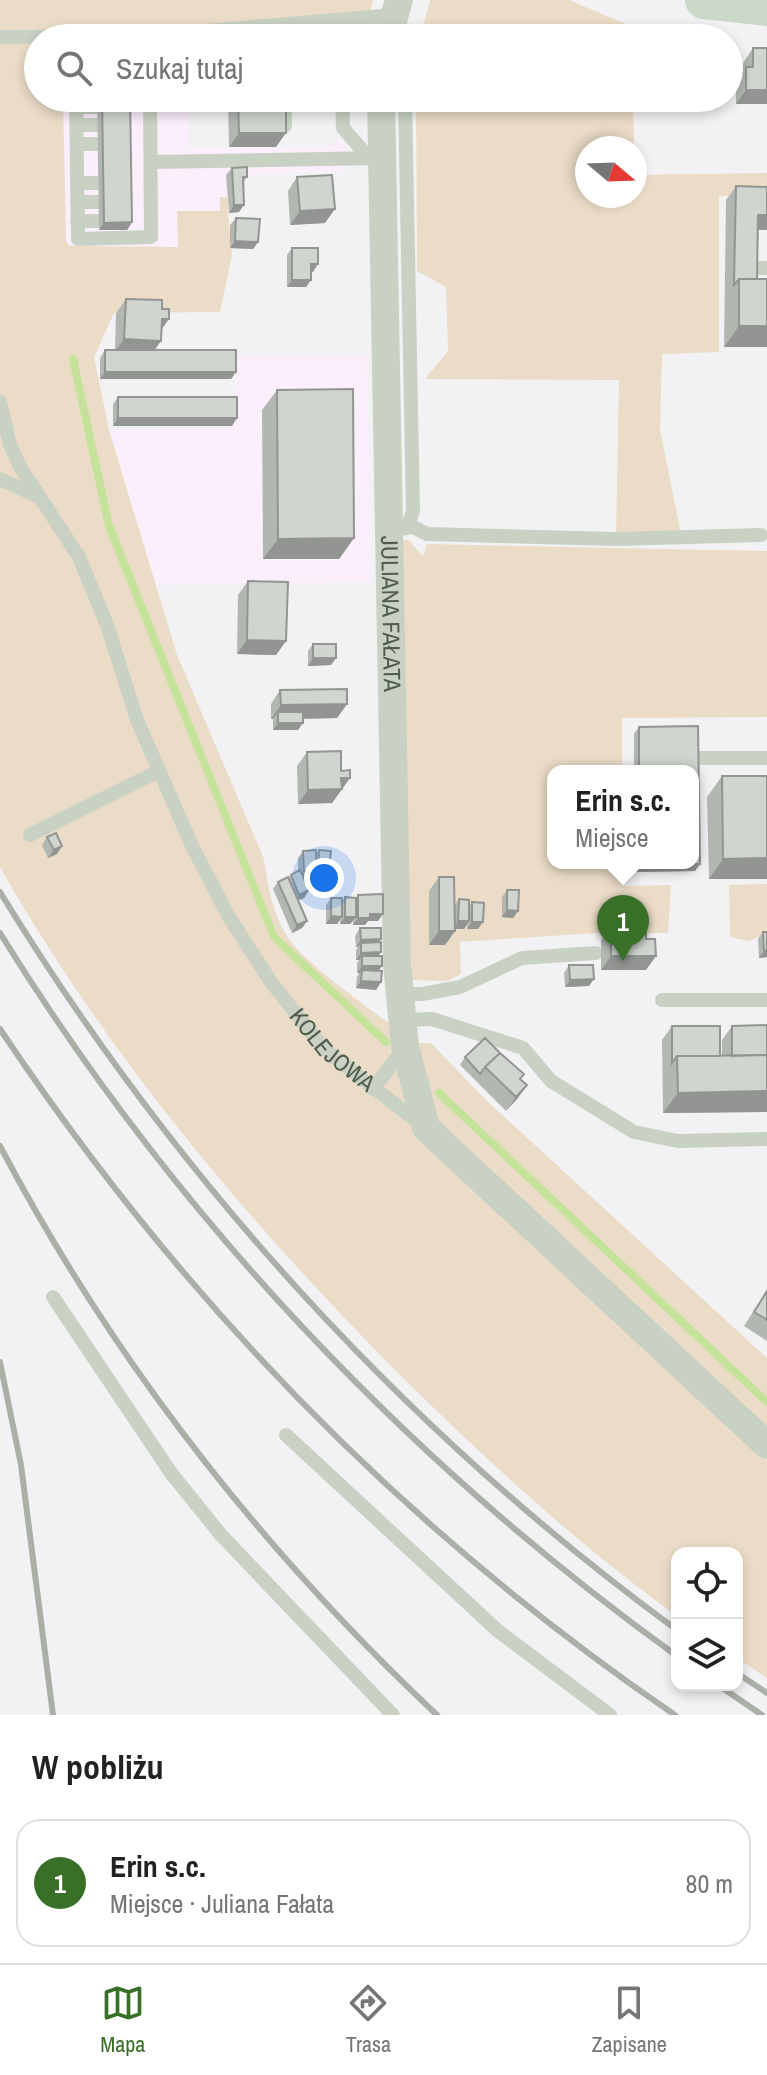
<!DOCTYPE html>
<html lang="pl">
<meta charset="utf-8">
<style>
:root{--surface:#fff;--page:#f2f2f2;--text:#222;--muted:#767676;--line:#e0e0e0;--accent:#397028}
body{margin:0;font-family:"Archivo Narrow",sans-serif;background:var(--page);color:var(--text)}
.controls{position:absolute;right:24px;bottom:24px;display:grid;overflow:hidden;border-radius:16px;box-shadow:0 4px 12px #0003}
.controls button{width:72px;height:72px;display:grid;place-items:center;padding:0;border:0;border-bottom:2px solid var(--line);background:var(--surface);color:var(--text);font:40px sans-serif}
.compass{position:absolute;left:575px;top:136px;width:72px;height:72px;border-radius:50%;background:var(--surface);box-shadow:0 4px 12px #0003;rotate:109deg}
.you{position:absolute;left:324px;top:878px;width:28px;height:28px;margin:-20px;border:6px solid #fff;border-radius:50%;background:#1a73e8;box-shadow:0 0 0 12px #1a73e833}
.badge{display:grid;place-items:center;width:52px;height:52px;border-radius:50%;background:var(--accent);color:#fff;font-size:26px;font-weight:700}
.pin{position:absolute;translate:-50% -66px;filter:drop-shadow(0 2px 4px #0008)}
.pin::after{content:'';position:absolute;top:42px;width:28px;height:24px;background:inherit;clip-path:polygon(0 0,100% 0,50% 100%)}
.popup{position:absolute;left:547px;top:765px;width:152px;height:104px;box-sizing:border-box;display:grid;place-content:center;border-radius:16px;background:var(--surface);filter:drop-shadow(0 2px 6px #0005);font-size:26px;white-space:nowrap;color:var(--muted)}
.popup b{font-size:30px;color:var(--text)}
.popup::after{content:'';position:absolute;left:50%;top:100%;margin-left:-16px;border:16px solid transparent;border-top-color:var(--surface)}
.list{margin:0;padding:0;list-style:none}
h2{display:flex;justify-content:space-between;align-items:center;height:104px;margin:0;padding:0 32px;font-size:34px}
h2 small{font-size:26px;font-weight:400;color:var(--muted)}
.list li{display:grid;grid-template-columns:52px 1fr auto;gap:24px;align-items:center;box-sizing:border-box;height:128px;margin:0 16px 16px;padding:0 16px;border:2px solid var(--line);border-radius:24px}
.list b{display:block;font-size:30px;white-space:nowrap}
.list p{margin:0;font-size:26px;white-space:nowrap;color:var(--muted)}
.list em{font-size:26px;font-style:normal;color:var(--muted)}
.icon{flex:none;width:44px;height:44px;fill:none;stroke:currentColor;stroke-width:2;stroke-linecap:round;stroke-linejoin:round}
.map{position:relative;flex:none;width:767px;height:1715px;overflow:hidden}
.search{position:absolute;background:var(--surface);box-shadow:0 4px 12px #0003;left:24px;right:24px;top:24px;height:88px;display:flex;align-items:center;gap:20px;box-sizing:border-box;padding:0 28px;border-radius:44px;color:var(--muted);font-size:30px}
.sheet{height:248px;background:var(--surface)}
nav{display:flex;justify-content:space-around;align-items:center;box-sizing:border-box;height:112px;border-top:2px solid var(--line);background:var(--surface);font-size:22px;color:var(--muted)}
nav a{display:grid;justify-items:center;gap:4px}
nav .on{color:var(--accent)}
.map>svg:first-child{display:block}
</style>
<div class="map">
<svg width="767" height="1715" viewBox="0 0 767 1715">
<rect width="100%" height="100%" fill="#f2f2f4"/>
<path fill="#faeffb" d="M57,98H187L188,148L329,147L345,135V173L227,175L232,255L47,257Z
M235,357H367L370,582L155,585L109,430L234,429Z"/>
<path fill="#ebdcc7" d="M0,0H373L365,38H38V98H63L66,241L69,246L178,247L177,211H220V197H227L232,255L220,312L114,313L94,357L109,430L177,655L264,859C267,884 273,914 287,936C301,960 368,1008 392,1025L409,1124L767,1460V1678L737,1658V1553H677V1616C577,1544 486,1460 399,1374C248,1222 106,1054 0,867Z
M430,0H569L633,27V38H420Z
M416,98H633L634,148H587V196H635V175L767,173V197L719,196V352L662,354L660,429L681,534L616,536L619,380L425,379L448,351L446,287L417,271Z
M398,540H409L423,557L427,544L767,551V717L622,718V771H553V863H622L623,886L671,885L668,933H597L460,942L461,974L448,981L411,980Z
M767,884V934L748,941L730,937L729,885Z
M418,1043H431L487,1101L767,1358V1429L450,1137L432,1111Z"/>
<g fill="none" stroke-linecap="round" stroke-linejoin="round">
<path stroke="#c4e299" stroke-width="8" d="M73,359L109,526L274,937L386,1042
M439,1093L767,1402"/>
<g stroke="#c9d1c4" stroke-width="14">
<path d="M0,37L146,36L395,15"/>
<path d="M76,98L78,239L151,237L150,98"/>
<path d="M284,98L285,126"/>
<path d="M342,98L343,128L370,159"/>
<path d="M76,107H97"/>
<path d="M77,125H98"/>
<path d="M77,144H98"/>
<path d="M151,162L380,158"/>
<path d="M77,183H98"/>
<path d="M77,202H98"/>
<path d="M77,221H99"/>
<path d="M757,268H767"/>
<path id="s1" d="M0,402L10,445L22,470L79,557L107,625L137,720L193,848L229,917L271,982L325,1050L423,1126"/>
<path d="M0,479L37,496"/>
<path d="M409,525L427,534L616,539L761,535"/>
<path d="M387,530L407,528L413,511L405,98"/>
<path d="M693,758H767"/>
<path d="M30,835L159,771"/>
<path d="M400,994H422L460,987L522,958L596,953"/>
<path d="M662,1000H767"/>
<path d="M403,1020L432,1019L523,1048L551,1081L634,1132L678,1141L767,1139"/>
<path d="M373,1089L405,1047"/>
<path d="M53,1297L171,1473L221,1535L393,1715"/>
<path d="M286,1435L498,1631L610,1715"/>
</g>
<g stroke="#c9d1c4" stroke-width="28">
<path d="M388,38L399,0"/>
<path id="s2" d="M381,98L397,964L405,1046L426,1128L767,1445"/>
</g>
<path stroke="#ccd8c7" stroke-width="38" d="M704,0L767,7"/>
<path stroke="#aab0a8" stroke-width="6" d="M0,892C176,1179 405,1431 677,1630
M0,933C175,1216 408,1462 677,1656
M0,1029C181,1300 406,1531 675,1715
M0,1146C112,1359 262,1550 437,1715
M0,1362L21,1465L53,1715
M737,1673L767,1693
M718,1685L762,1715"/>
</g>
<path fill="#b3b7b2" d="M753,48L767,104H736V81L743,71V63Z
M97,98H130L132,222L127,230H99Z
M228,98H274L276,147H229Z
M646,98H724L717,109L646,110Z
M232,168L247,177L243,183L239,212L229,213L226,175Z
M297,177L325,223L290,225L288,191Z
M736,186L767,187V230H758L757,279L767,347H724L726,200Z
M236,218L258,242L253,249L230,248V225Z
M292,248L313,272H311V280L306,287H287V255Z
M126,299L161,330L154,350L236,372L231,379H100V358L105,350H115L116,313Z
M277,390L354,538L339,559H263L262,410Z
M118,397L232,426H113V404Z
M248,581L286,641L276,655L237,654L238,595Z
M313,644L336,658L331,665L308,666V651Z
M280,690L347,704L337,718L303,719L298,730H273V719H271V704Z
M698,726L700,864L695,871L635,872V863H693V771H634V734L639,727Z
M307,752L341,771L350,778L332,803L298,804L297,766Z
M722,776H767V879H709L707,797Z
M47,837L62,846L57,854L48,858L42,845Z
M319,850L324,878H313V876L311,878H304L309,890L304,898L298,900L307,921L302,928L292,933L273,889L278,882L288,878L291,875L298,872V858L303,851L316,854Z
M439,877L454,906L459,899L469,907L472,902L478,929H467V924L464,929H455V931L445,945H429V891Z
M507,890L518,911L513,918L502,917V897Z
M358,895L383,914L378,921H368L365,925H353V921L350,924H340V919L337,924H326V905L331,898L342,901L345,897L356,898Z
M611,926L646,939V970H601V940Z
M360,928L379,942L378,971L381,982L376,990L356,988L357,977L359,973H357V963L359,960H356V950L358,947H356L355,936Z
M763,932L767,957L759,958L758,939Z
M569,965L589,986L565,987L564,973Z
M767,1025V1112L663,1113L662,1040L672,1026L720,1056H722V1040L732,1026Z
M500,1053L520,1079L527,1085L517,1099L506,1111L460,1065L465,1057Z
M767,1290V1341L744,1326Z"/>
<path fill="#929591" d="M746,90H767V104H736Z
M654,98H724L717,109L646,110Z
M239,133H286L276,147H229Z
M234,205H244L239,212L229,213Z
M335,209L325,223L290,225L300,211Z
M758,215H767V230L749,229Z
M132,222L127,230H99L104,223Z
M235,241L258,242L253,249L230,248Z
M311,264H318L313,272H306Z
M292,280H311L306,287H287Z
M162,319H169L159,333Z
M739,326H767V347H724Z
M124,339L161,341L151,355L114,353Z
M105,372H236L231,379H100Z
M118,418H237L232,426H113Z
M354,538L339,559H263L278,539Z
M247,640L286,641L276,655L237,654Z
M313,658H336L331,665L308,666Z
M347,704L337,718L278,719V712L273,719H271L281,705Z
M278,723H303L298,730H273Z
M341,778H350L332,803L298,804L308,790Z
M62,846L57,854L48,858L54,850Z
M767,858V879H709L723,859Z
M640,864H700L695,871L635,872Z
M318,870L329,871L324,878H313Z
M304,871H316L311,878H298Z
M309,890L304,898L294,902L299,895Z
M507,910L518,911L513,918L502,917Z
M370,914H383L378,921H368L365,925H353L358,918Z
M331,916L342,917L337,924H326Z
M345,917H356L350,924H340Z
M307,921L302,928L292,933L297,925Z
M458,921H469L464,929H453Z
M472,922H483L478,929H467Z
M439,931H455L445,945H429Z
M381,939L376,946L361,943L358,947H356L361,940Z
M767,950V957L759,958L764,951Z
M381,952L376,959L362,956L359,960H356L361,953Z
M611,956H656L646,970H601Z
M362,966H382L377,973L362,970L359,973H357Z
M594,979L589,986L565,987L570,980Z
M361,981L381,982L376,990L356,988Z
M527,1085L517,1099L506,1111L516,1097Z
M767,1091V1112L663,1113L678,1093Z"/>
<path fill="#d0d5cf" stroke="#929591" stroke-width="2" d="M753,48H767V90H746V67H753Z
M102,98H130L132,222L104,223Z
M238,98H274V106L286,107V133H239Z
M247,167V177H243L244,205H234L232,168Z
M332,175L335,209L300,211L297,177Z
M736,186L767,187V215H758L757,279H739L734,285Z
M236,218L260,219L258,242L235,241Z
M292,248H318V264H311V280H292Z
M739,279H767V326H739Z
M126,299L162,300V309H169V319H162L161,341L124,339Z
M105,350H236V372H105Z
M353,389L354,538L278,539L277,390Z
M118,397H237V418H118Z
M248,581L288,582L286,641L247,640Z
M313,644H336V658H313Z
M347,689V704L281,705L280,690Z
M278,712H303V723H278Z
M698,726L700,864H640V863H693V771H639V727Z
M341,751V771L350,770V778H341L342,789L308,790L307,752Z
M722,776H767V858L723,859Z
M56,833L62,846L54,850L47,837Z
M316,850V871H304L303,851Z
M319,850L331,851L329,871L318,870Z
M300,870L309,890L299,895L291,875Z
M288,877L307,921L297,925L278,882Z
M439,877H454L455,931H439Z
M507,890H519L518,911L507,910Z
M383,894V914H370V918H358V895Z
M345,897L356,898V917H345Z
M331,898H342V917L331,916Z
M459,899L469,900V921H458Z
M472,902L484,903L483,922H472Z
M646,925V939H655L656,956H611V926Z
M360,928H381V939L361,940Z
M763,932H767V950L764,951Z
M381,942V952L361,953V943Z
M362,956H382V966H362Z
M569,965H593L594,979L570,980Z
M362,970L382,971L381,982L361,981Z
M767,1025V1055L732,1056V1026Z
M672,1026H720V1056H677L672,1063Z
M485,1038L500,1053L485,1067L480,1074L465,1057Z
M500,1053L524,1074L520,1079L527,1085L516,1097L485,1067Z
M767,1055V1091L678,1093L677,1056Z
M767,1291V1320L754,1312Z"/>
<g text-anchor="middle" stroke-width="6" stroke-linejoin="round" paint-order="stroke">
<g font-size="24" fill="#515d4c" stroke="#fff">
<text dy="8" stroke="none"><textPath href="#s2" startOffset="516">JULIANA FAŁATA</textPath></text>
<text dy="8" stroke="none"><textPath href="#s1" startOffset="736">KOLEJOWA</textPath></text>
</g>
</g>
</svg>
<div class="controls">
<button><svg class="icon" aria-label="locate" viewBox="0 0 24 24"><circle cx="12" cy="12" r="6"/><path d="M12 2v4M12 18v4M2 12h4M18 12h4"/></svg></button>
<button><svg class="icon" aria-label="layers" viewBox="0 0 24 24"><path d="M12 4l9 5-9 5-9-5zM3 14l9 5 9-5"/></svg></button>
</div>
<svg class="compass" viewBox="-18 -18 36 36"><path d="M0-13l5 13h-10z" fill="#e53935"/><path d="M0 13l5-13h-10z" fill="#767676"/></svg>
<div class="you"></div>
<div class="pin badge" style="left:623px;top:961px">1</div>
<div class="popup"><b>Erin s.c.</b>Miejsce</div>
<div class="search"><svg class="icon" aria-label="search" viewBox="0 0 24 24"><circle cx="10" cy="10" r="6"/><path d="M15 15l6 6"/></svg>Szukaj tutaj</div>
</div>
<section class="sheet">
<h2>W pobliżu<small></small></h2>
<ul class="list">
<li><span class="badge">1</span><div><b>Erin s.c.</b><p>Miejsce · Juliana Fałata</p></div><em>80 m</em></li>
</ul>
</section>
<nav>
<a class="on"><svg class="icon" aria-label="map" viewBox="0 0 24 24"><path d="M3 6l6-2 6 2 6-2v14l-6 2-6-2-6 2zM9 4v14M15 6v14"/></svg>Mapa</a>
<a><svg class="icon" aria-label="directions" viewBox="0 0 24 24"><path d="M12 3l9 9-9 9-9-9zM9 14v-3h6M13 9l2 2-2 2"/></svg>Trasa</a>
<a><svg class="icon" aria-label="saved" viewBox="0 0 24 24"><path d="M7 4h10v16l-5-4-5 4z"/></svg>Zapisane</a>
</nav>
